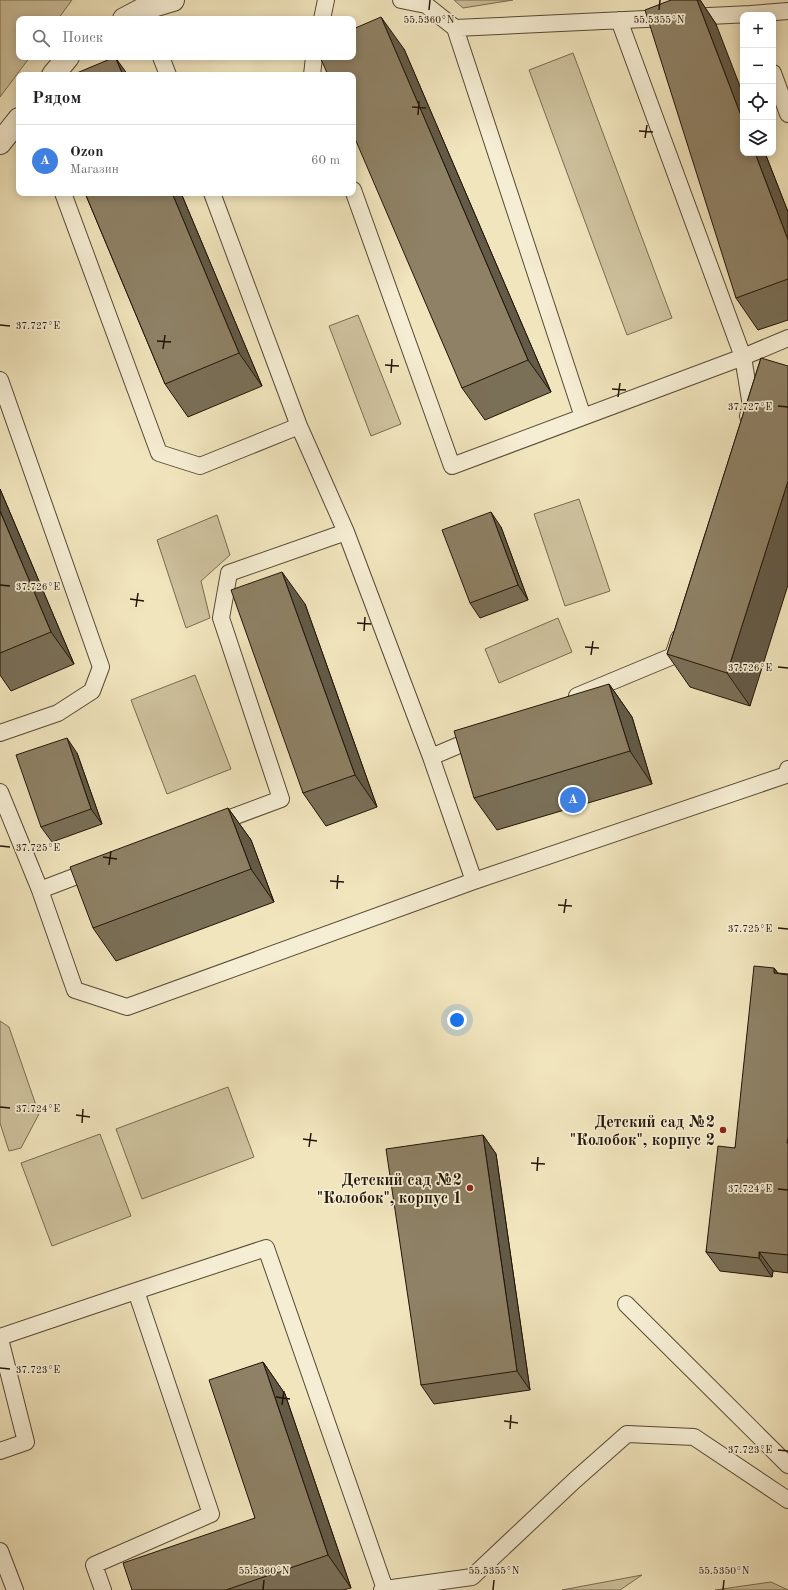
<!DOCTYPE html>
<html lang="ru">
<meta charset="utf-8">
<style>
:root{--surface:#fff;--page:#f6f6f6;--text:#202124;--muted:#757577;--line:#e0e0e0;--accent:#0f766e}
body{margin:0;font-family:"Old Standard TT",serif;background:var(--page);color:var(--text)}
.controls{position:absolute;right:12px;top:12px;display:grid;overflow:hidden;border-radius:8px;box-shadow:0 2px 10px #0003}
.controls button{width:36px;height:36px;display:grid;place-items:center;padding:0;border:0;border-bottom:1px solid var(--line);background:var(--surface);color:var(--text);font:20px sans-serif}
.you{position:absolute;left:457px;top:1020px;width:14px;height:14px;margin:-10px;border:3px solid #fff;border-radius:50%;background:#1a73e8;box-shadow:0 0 0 6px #1a73e833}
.badge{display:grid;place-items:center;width:26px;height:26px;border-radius:50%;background:var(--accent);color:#fff;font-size:13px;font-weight:700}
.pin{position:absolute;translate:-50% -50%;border:2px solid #fff;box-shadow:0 1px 4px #0006}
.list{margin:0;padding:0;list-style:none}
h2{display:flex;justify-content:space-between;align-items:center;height:52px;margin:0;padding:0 16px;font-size:17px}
h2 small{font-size:13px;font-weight:400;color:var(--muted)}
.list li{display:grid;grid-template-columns:26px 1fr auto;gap:12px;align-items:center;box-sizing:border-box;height:72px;padding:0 16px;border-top:1px solid var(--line)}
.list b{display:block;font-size:15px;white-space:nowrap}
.list p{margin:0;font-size:13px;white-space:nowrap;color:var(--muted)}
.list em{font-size:13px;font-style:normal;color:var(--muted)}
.icon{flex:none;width:22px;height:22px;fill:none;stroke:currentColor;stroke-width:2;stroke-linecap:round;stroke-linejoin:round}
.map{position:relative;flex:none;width:788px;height:1590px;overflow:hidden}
.search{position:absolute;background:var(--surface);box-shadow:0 2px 10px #0003;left:16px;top:16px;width:340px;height:44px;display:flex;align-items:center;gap:10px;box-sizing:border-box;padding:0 14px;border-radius:8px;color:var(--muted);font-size:15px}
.panel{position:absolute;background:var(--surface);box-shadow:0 2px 10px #0003;left:16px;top:72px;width:340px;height:124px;border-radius:8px}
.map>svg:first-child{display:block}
</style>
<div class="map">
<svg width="788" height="1590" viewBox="0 0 788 1590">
<rect width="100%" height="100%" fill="#f1e5bd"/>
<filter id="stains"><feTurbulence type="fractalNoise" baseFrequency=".005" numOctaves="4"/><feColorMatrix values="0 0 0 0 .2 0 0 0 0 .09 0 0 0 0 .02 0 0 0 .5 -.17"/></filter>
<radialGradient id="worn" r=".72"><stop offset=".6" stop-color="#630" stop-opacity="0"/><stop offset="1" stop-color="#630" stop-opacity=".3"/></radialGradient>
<path fill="#cec29e" stroke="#786c52" d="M0,0H72L58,19H19V57H30L0,97Z
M454,0H513L463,8Z
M573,53L672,318L627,335L529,70Z
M358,315L401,424L371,436L329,326Z
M579,499L610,591L565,606L534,514Z
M217,515L230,555L201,581L210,618L186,628L157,540Z
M558,618L572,652L499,683L485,649Z
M195,675L231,769L167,794L131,700Z
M0,1021L9,1027L39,1114L21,1148L9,1151L0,1123Z
M228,1087L254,1157L142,1199L116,1129Z
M100,1134L131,1216L52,1246L21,1163Z
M642,1575L620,1590H562Z
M771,1582L788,1590H715Z"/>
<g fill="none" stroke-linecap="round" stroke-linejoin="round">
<g stroke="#564934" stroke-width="18">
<path id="lane" d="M401,0L426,5L455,28L751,14L752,15
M751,14L788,11
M322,19L326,0
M455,28L583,417
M161,57L168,75
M773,73L788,114
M312,75L314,57
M353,190L452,466L743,357L619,20
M63,193L159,453L200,466L299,426
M212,193L299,426L346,532L229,573L221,618L281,799L214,824
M0,380L101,667L92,691L58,713L0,733
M748,416L751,406L743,357L788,338
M346,532L431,757L478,737
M577,696L673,656L679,638
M431,757L474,881
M0,792L40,890L75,990L127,1007L474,881L786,775L788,769
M40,890L95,869
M136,1291L266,1248L385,1589L382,1590
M626,1304L788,1465
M0,1337L136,1291L211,1514L94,1565L103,1590
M0,1339L26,1442L0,1451
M0,1551L15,1590
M385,1589L472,1577L575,1480L627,1434L694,1437L788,1500"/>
</g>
<g stroke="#564934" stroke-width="24">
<path id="street" d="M124,19L143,9L173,0
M53,75L68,57
M0,143L19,119"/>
</g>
<use href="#lane" stroke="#f6eed4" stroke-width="16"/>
<use href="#street" stroke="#f6eed4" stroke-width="22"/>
</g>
<path fill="#7a6f57" stroke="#221506" d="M671,0H700L716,24L743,153H765L788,212V320L758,330L736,298Z
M404,49L551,392L485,420L462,388Z
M85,193H181L262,386L188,417L165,384Z
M761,358L750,706L690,687L667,654Z
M0,489L74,664L11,691L0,675Z
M501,527L528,600L480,618L470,603Z
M305,604L377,807L326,826L303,793Z
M609,684L632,717L652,784L497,830L474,798Z
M77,753L102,824L52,842L41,827Z
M228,808L251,840L274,902L116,961L93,928Z
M774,968L778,973L788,974V1273L773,1271L772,1277L720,1271L706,1252L735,1148Z
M483,1135L496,1154L530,1390L434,1404L421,1385Z
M263,1362L285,1394L351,1588L343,1590H132L255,1518Z"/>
<path fill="#635a47" stroke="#221506" d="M697,0H700L716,24L743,94V121Z
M381,17L404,49L551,392L528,360Z
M115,57L128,75H123Z
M755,153H765L788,212V240Z
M172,193H181L262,386L239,353Z
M788,481V585L750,706L727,673Z
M0,489L74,664L51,632L0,511Z
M491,512L501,527L528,600L518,585Z
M282,572L305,604L377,807L355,775Z
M609,684L632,717L652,784L630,751Z
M67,738L77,753L102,824L91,809Z
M228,808L251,840L274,902L251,869Z
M774,968L788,987L774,973Z
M483,1135L496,1154L530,1390L517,1371Z
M759,1252L773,1271L772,1277L759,1258Z
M263,1362L285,1394L351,1588L328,1555Z"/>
<path fill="#8e8165" stroke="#221506" d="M671,0H697L743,121V153H755L788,240V279L736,298L645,10Z
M381,17L528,360L462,388L353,134V75H328L320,57H353V29Z
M115,57L123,75H72Z
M85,193H172L239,353L165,384Z
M761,358L788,366V481L727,673L667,654Z
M0,511L51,632L0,653Z
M491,512L518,585L470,603L442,530Z
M282,572L355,775L303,793L231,590Z
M609,684L630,751L474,798L454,731Z
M67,738L91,809L41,827L16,755Z
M228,808L251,869L93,928L70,867Z
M754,966L774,968V973L788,975V1137L787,1143H788V1255L759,1252V1258L706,1252L718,1146L735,1148Z
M483,1135L517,1371L421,1385L386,1149Z
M263,1362L328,1555L226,1590H132L123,1563L255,1518L209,1380Z"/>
<path fill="none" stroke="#221506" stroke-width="1.5" d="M429,10L430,0M659,10L660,0M412,107L426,108M418,115L419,101M639,131L653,132M645,138L647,125M0,325L10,326M157,341L171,342M163,349L165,335M385,365L399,366M391,373L392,359M612,389L626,390M618,397L620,383M778,406L788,407M0,585L10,586M130,599L144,601M136,607L138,593M357,623L371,624M364,631L365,617M585,647L599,648M591,655L593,641M778,667L788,668M0,846L10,847M103,857L117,859M109,865L111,851M330,881L344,882M337,889L338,875M558,905L572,906M564,913L566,899M778,928L788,929M0,1107L10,1108M76,1115L90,1117M82,1123L83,1109M303,1139L317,1141M309,1147L311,1133M531,1163L545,1164M537,1171L538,1157M778,1189L788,1190M0,1368L10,1369M276,1397L290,1399M282,1405L284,1391M504,1421L518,1423M510,1429L511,1415M778,1450L788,1451M263,1590L264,1580M493,1590L494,1580M723,1590L724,1580"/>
<g fill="#8f2418" stroke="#f6eed4" stroke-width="1.5">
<circle cx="723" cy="1130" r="4"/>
<circle cx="470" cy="1188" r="4"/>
</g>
<g text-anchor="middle" stroke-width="3.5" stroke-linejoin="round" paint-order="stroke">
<g font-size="16" font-weight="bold" fill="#221506" stroke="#f6eed4" text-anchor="end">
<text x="715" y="1127">Детский сад №2<tspan x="715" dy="18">"Колобок", корпус 2</tspan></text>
<text x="462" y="1185">Детский сад №2<tspan x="462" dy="18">"Колобок", корпус 1</tspan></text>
</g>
</g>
<g font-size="10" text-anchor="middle" fill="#221506" stroke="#f6eed4" stroke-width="3.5" stroke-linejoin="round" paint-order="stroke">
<text x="429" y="23">55.5360°N</text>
<text x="659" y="23">55.5355°N</text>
<text x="38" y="329">37.727°E</text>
<text x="750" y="410">37.727°E</text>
<text x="38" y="590">37.726°E</text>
<text x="750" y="671">37.726°E</text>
<text x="38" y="851">37.725°E</text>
<text x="750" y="932">37.725°E</text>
<text x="38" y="1112">37.724°E</text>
<text x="750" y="1192">37.724°E</text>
<text x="38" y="1373">37.723°E</text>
<text x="750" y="1453">37.723°E</text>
<text x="264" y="1574">55.5360°N</text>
<text x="494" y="1574">55.5355°N</text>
<text x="724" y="1574">55.5350°N</text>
</g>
<rect width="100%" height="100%" filter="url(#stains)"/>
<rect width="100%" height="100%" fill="url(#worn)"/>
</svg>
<div class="controls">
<button>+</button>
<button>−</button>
<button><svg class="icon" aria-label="locate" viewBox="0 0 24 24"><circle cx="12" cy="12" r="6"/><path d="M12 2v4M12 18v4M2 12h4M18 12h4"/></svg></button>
<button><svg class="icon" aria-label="layers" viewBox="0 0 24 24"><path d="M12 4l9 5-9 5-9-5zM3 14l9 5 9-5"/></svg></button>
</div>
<div class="you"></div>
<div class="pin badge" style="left:573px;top:800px;background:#3f7fe0">A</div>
<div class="search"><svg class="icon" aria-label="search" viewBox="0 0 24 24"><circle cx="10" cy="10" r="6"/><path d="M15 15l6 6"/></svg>Поиск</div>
<section class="panel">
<h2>Рядом<small></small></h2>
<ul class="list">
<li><span class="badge" style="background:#3f7fe0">A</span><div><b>Ozon</b><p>Магазин</p></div><em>60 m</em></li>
</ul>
</section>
</div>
